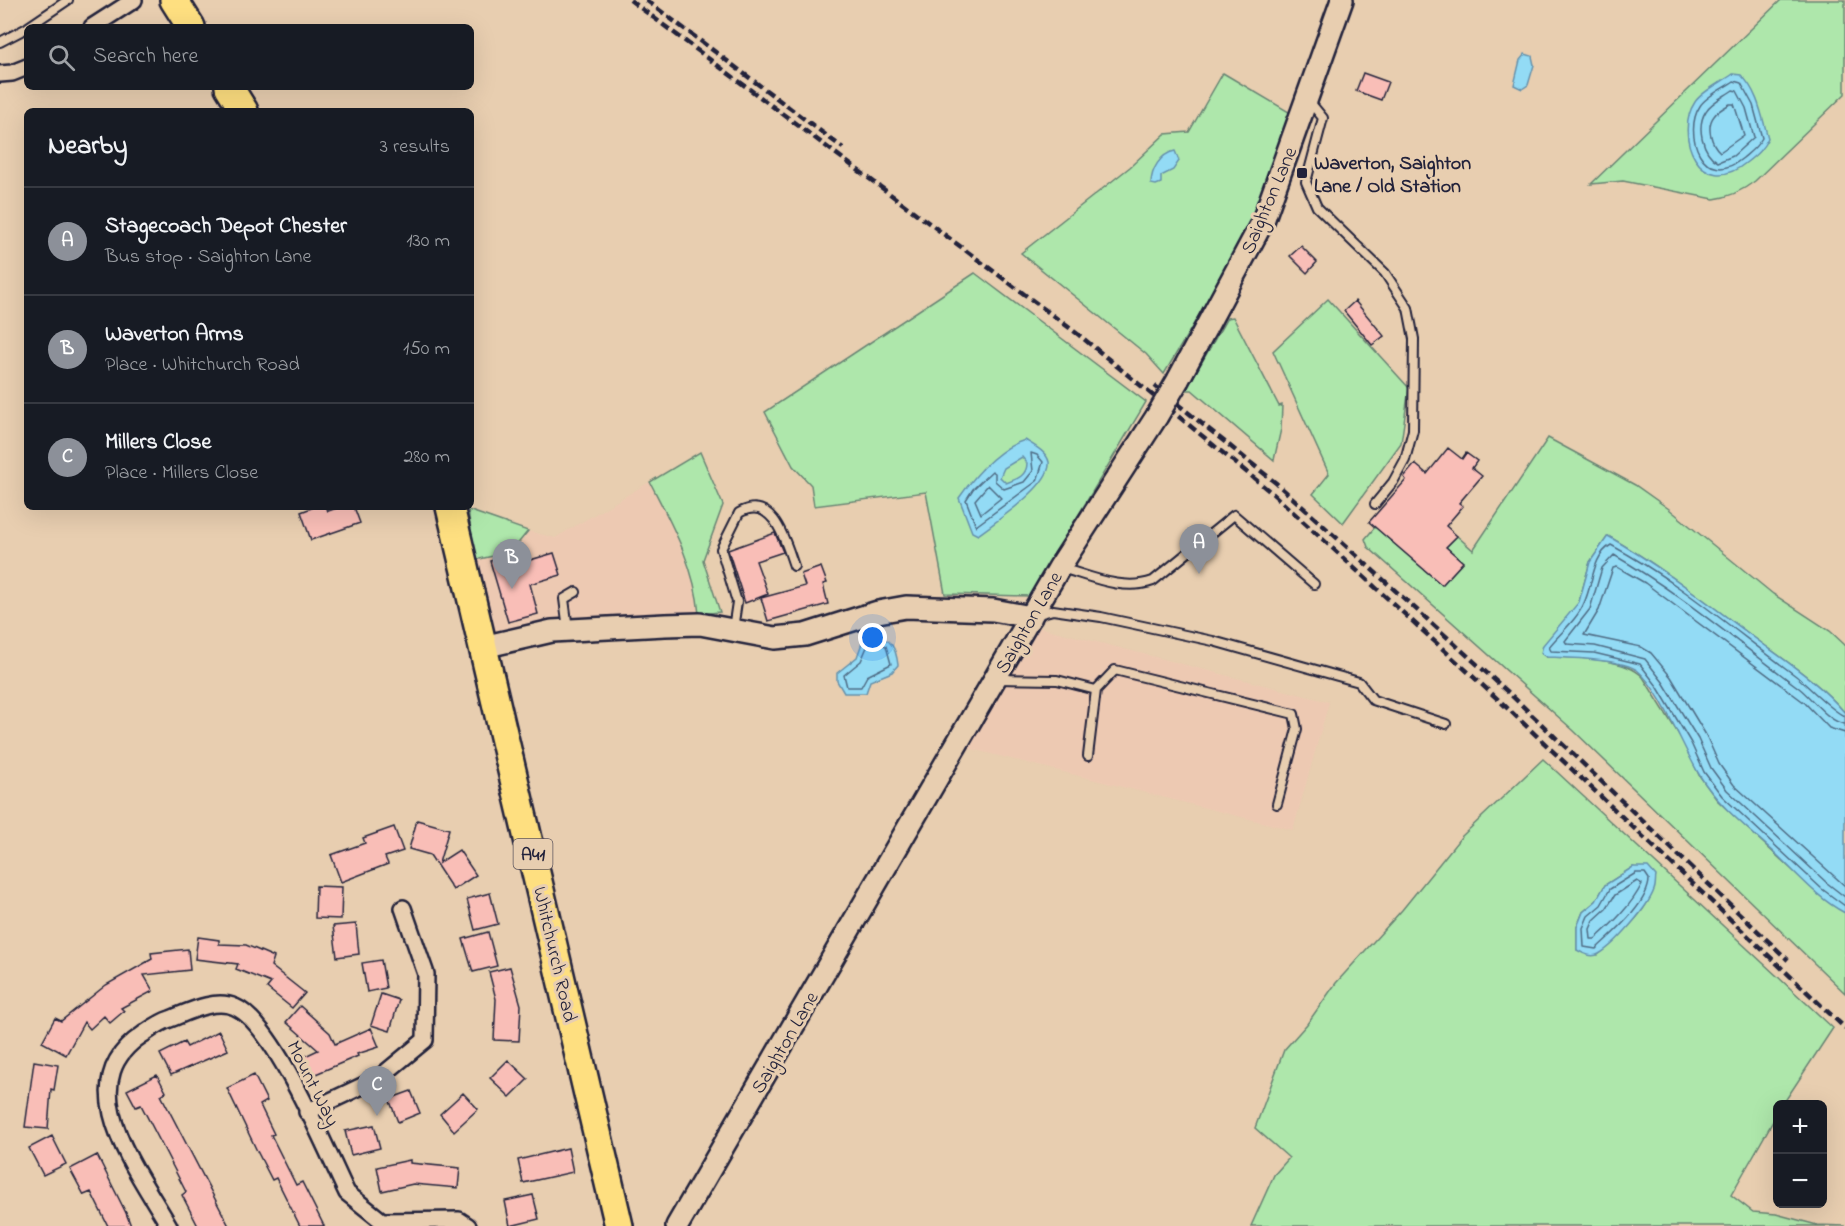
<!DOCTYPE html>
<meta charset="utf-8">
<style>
:root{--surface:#171b24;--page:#20242c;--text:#f1f3f6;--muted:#9ea1a6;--line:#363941;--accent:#8c9099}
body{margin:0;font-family:"Indie Flower",sans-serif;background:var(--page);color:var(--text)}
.controls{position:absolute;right:18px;bottom:18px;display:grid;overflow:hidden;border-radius:9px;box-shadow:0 6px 24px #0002}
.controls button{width:54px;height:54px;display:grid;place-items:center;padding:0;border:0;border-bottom:2px solid var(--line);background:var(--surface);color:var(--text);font:30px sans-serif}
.you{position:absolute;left:873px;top:638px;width:21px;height:21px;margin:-15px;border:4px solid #fff;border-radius:50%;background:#1a73e8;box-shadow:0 0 0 9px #1a73e833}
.badge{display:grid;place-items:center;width:39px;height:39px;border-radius:50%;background:var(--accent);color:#fff;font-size:20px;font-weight:700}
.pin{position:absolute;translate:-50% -50px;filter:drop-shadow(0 2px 3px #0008)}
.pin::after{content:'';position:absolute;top:32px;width:21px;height:18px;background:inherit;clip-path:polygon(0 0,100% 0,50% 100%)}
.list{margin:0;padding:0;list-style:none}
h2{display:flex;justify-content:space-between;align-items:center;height:78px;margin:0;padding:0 24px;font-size:26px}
h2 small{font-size:20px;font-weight:400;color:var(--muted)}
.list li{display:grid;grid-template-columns:39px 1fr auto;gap:18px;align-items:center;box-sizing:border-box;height:108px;padding:0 24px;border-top:2px solid var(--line)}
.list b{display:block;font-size:22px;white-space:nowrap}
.list p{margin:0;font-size:20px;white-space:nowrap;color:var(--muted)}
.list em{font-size:20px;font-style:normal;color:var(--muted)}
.icon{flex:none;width:33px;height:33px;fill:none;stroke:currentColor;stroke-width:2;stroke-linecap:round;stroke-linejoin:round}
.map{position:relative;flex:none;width:1845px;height:1226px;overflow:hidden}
.search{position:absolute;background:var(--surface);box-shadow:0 6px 24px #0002;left:24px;top:24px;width:450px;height:66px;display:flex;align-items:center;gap:15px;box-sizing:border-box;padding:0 21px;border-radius:9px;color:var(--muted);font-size:22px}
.panel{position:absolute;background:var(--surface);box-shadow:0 6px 24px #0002;left:24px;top:108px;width:450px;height:402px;border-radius:9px}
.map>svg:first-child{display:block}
</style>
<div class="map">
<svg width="1845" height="1226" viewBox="0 0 1845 1226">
<rect width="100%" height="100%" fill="#e8ceb0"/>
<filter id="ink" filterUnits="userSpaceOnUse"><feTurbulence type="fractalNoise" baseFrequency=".0167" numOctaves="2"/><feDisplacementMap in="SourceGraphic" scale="12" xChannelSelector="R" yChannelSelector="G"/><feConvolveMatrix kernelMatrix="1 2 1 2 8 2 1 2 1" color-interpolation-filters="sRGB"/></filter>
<g filter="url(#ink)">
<path fill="#edc9b2" d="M700,452L723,505L703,560L720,612L494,634L475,560L511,552L528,531L555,538Z
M1027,624L1329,702L1293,830L956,745Z"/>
<path fill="#aee7ab" stroke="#688473" stroke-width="1.5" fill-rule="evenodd" d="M1781,0H1845V94L1755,181C1742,191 1730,197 1714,199L1623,181L1591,184Z
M1223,73L1294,115L1260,206L1233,258L1164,374L1146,354L1021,253L1130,167L1165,134L1189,132Z
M975,273L1146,402L1030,596L945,594L926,492L814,506L811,485L793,466L765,412Z
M1328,299L1409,388L1401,443L1343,523L1313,494L1329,474L1273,351Z
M1233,317L1279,406L1282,405L1281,429L1274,460L1192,390H1186L1227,318Z
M1548,438L1635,485L1669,509L1773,594L1830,631L1845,645V713C1819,682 1784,660 1752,636C1703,600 1662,567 1608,536L1590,562L1579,602L1547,657C1575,658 1624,657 1643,677L1686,746L1699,775L1717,800L1818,894L1845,913V993L1573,730L1368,547L1365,539L1375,527L1442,585L1463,562L1446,547L1457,536L1473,550Z
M700,452L723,505L703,560L720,612L699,614C695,566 672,525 650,482Z
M468,510L528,531L511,552L475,560Z
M1543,759L1833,1028L1783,1104H1778L1777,1114L1731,1195L1753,1212L1776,1214L1817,1225L1845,1226H1251L1274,1175L1289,1158L1255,1128L1284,1050L1307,1024L1336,983L1402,910L1461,837ZM1633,867L1655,876C1655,908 1620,934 1598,955L1577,950V927L1583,912L1596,901L1605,885Z"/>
<path fill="#93dbf5" stroke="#6691ab" stroke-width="1.5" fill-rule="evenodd" d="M1525,54L1532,56L1534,65L1528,85L1522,89L1514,85L1520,60Z
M1733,74L1741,75C1758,91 1762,117 1768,138C1763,149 1756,155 1747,162C1700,201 1673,135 1695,102C1702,91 1722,82 1733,74Z
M1175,151L1179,161L1173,170L1161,176V183L1156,185L1151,184C1151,170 1160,154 1175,151Z
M1025,440C1033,445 1047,452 1049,462C1052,485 996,521 978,535L972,532L959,498C975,475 998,448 1025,440ZM1022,457L1027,463C1027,476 1017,479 1006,483L1000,477L1004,468Z
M1608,536C1660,566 1704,600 1752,636C1784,660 1819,682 1845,713V913C1819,900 1797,874 1776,854C1750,830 1718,806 1700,776C1684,750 1660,688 1637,670C1622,659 1567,658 1547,657L1541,653L1543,645L1579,602L1590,562Z
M873,636C891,637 896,648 898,665L892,672L870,681L866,693H844L837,681V673L857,657L862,643Z
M1633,867H1648L1656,876C1655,881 1656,886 1654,890C1648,907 1615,945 1599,954C1592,958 1584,954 1577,950V927L1583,912L1596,901L1605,885Z"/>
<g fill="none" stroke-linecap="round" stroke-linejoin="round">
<path stroke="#4f6c85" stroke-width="1.5" d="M1734,81L1741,83L1753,105L1762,138C1757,147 1750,152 1743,158C1703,191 1682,133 1700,106C1706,96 1724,88 1734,81Z
M1733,90L1737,91L1746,108L1754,137L1733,156L1718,162C1702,153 1696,126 1706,111C1711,102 1725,96 1733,90Z
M1730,104H1734L1744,135L1720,152C1711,144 1706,126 1714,116C1717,111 1725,107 1730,104Z
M1031,453L1037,455L1043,462L1037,481L976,526L966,500L973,489L992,471L995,473V481L1004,489L1024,482L1033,471Z
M988,485L1001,498L981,514L975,500Z
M876,642L886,646L891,664L867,676L861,687H847L844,675L861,661L867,647Z
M1845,716C1836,715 1806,684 1796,676C1735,631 1678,581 1611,545C1592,556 1593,585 1584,603C1577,620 1560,633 1549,647L1551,651L1594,653L1640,664L1657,686L1691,743L1704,772L1722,796L1822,889L1845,906
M1845,724C1829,723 1812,698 1799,688C1738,643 1680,593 1614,555L1602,568L1590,609L1565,641L1567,644L1595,646L1645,659L1663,682L1698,739L1711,768L1727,790L1827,883L1845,897
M1845,733L1829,728L1805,703L1645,583L1617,567L1613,568L1599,610L1584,635L1641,647L1651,653L1671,677L1706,735L1719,764L1734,785L1845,886
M1636,873H1645L1649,879C1649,903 1613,933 1596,949L1584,947L1583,928L1588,916L1601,905L1610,889Z
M1637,881L1642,884C1631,906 1613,923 1595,939H1591L1590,929L1594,920L1606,909L1615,895Z"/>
</g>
<path fill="#f9beb7" stroke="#22223b" stroke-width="1.5" d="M1363,73L1388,82L1381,100L1356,91Z
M1301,246L1317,262L1307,273L1290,256Z
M1355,301L1384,336L1372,345L1344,311Z
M1448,448L1462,459L1466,453L1477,461L1472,468L1482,476L1459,503L1463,506L1446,526L1457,536L1446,547L1463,562L1442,585L1369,522L1406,480L1404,477L1415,464L1427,474Z
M314,507H326L328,511L340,507H354L360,523L311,540L301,512Z
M775,533L783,552L756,561L768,594L745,603L728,550Z
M517,553L520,563L554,553L561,575L530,584L538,614L508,622L490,561Z
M821,567L827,583L823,584L828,604L768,621L761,598L805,586L801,574Z
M417,820L449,829L439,863L459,850L476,875L453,890L430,855L409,849Z
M394,827L403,851L385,857L388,864L341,882L331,855L365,843L363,838Z
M316,886L342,887L341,919L315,918Z
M490,893L498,924L475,930L467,899Z
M356,924L359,954L337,957L333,926Z
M488,932L497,966L473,972L463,939Z
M198,937L219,940V944L246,945L274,957L271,966L305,993L292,1008L267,988L271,983L236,969L238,964L195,959Z
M188,949L190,970L144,975L153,991L121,1008L124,1011L110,1023L104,1016L90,1029L84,1022L66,1055L42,1042L55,1018L61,1021L106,985L152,959L151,953Z
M381,960L386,988L367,992L362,963Z
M510,967L521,1005L519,1041L494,1040L496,999L489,972Z
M381,994L399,1000L390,1031L371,1025Z
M300,1006L330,1033L335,1044L371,1028L379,1047L357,1054L358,1056L311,1076L303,1057L318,1050L286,1022Z
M219,1031L228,1050L171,1075L160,1054L184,1042L187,1047Z
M508,1060L528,1079L510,1097L490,1078Z
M34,1061L58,1065L54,1090L51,1089L48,1129L25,1127Z
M157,1075L166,1092L161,1095L229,1226H198L182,1195L186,1192L166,1153L141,1105L136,1107L127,1090Z
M254,1075L267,1101L260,1105L274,1134L271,1135L296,1185L302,1182L324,1226H300L276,1178L272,1180L257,1151L227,1088Z
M411,1091L420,1113L398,1122L389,1099Z
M463,1093L478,1109L454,1131L440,1114Z
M374,1125L380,1148L351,1155L345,1131Z
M52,1136L66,1164L43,1175L29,1148Z
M568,1148L573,1172L523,1183L518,1160Z
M97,1155L126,1213L131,1226H108L91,1192L84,1195L70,1169Z
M410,1160V1163L460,1168L458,1188L413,1184L382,1191L377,1167Z
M533,1195L539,1219L510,1226L505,1201Z"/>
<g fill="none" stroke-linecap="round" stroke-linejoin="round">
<g stroke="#22223b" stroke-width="12">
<path id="lane" d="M28,27L68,0
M0,42L27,28
M1309,101L1323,118L1306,182L1317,207L1385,273L1408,308L1414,339L1413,430L1405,460L1393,482L1375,504
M1061,568C1090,576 1123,592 1153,581L1234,515L1314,584
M1035,615L1053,610L1101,617L1213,641L1359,682L1373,700L1446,724
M568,629L564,599L576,592
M733,629L737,602L721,549L739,513C774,493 786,544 794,566
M997,679L1057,680L1096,690L1088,756
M1096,690L1115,670L1294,714L1297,729L1277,804"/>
</g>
<g stroke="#22223b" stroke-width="20">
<path id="street" d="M92,27L134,0
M0,74L12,73L27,67
M307,1112L379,1078L425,1040L426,974L403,908
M169,1226C138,1171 68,1084 142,1035C151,1029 160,1022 170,1019C188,1012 215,998 235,1007C274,1023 327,1152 347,1193L382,1221L459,1220L468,1226"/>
</g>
<g stroke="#22223b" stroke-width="26">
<path id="secondary" d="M1178,380L1263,221L1342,0
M483,647L552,631L665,625L700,624L775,638L805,635L878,612L906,607L993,610L1031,617
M677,1226L1059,568L1157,416"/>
</g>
<g stroke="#22223b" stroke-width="32">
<path id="highway" d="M174,0L191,27
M229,87L244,111
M450,507L619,1226"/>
</g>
<use href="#lane" stroke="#e8ceb0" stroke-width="8"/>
<use href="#street" stroke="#e8ceb0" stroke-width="15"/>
<use href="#secondary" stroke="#e8ceb0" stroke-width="21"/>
<use href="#highway" stroke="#fedf80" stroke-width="27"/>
<path stroke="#22223b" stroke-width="4.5" stroke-dasharray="9 4.5" stroke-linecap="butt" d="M630,0L1079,335L1272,493L1502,703L1845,1028
M646,0L843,148
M1155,386L1276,483L1509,693L1788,960"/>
<g stroke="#22223b" stroke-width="26" stroke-linecap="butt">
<path id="secondary-bridge" d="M1157,416L1178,380"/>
</g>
<use href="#secondary-bridge" stroke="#e8ceb0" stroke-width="21"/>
</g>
</g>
<rect fill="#22223b" stroke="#e8ceb0" stroke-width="2" x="1296" y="167" width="12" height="12" rx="3"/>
<g text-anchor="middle" stroke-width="6" stroke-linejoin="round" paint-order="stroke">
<rect fill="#e8ceb0" stroke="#5d565e" stroke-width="1.5" x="513.5" y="839" width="39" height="30" rx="4.5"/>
<g font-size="18" font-weight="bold" fill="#22223b">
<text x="533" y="860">A41</text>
</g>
<g font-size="20" font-weight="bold" fill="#22223b" stroke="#e8ceb0" text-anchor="start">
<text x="1314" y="169">Waverton, Saighton<tspan x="1314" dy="23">Lane / Old Station</tspan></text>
</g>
<g font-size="20" fill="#22223b" stroke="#e8ceb0">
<text transform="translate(1268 200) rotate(-67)" y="7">Saighton Lane</text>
<text transform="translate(1028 622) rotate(-60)" y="7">Saighton Lane</text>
<text transform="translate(556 954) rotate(77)" y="7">Whitchurch Road</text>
<text transform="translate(784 1042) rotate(-60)" y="7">Saighton Lane</text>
<text transform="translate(314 1083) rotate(63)" y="7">Mount Way</text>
</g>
</g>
</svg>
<div class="controls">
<button>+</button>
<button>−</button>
</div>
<div class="you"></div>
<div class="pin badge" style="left:1199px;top:574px">A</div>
<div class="pin badge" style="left:512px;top:589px">B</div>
<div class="pin badge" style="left:377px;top:1116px">C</div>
<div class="search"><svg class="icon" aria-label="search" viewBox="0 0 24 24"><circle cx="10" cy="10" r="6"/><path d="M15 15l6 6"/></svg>Search here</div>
<section class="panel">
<h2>Nearby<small>3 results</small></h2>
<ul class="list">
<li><span class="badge">A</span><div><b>Stagecoach Depot Chester</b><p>Bus stop · Saighton Lane</p></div><em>130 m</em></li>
<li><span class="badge">B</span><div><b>Waverton Arms</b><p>Place · Whitchurch Road</p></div><em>150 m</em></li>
<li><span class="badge">C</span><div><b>Millers Close</b><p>Place · Millers Close</p></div><em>280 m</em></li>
</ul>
</section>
</div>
